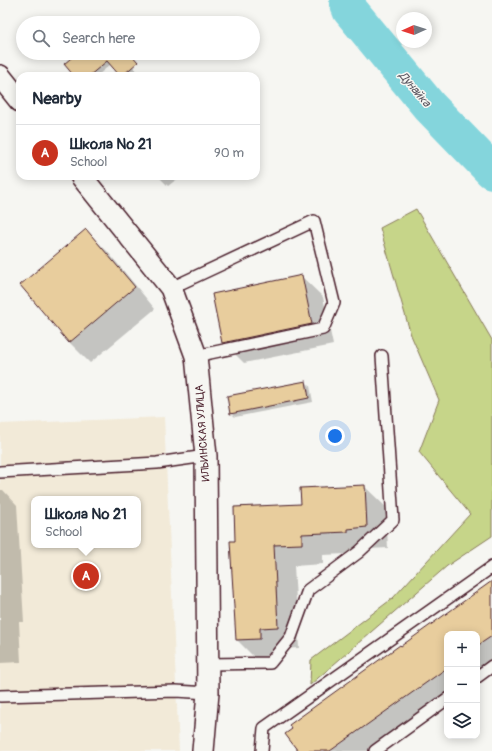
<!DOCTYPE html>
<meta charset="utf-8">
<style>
:root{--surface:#fff;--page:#f6f6f7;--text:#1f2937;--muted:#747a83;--line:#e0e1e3;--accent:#c8321e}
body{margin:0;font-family:Pangolin,sans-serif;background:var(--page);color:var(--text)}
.controls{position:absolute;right:12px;bottom:12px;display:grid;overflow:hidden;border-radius:8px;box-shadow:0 2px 10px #0003}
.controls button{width:36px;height:36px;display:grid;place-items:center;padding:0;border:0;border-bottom:1px solid var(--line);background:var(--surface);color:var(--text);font:20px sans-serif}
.compass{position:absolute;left:396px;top:12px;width:36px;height:36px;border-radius:50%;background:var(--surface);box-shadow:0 2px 10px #0003;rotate:267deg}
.you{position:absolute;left:335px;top:436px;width:14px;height:14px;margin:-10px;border:3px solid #fff;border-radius:50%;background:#1a73e8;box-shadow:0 0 0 6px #1a73e833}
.badge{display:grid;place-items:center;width:26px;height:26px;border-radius:50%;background:var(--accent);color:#fff;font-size:13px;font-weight:700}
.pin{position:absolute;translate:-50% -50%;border:2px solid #fff;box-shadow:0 1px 4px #0006}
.popup{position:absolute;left:31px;top:496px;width:110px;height:52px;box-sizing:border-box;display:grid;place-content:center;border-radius:8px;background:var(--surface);filter:drop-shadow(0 1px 3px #0005);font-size:13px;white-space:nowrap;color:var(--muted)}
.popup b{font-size:15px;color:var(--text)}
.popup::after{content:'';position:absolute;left:50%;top:100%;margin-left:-8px;border:8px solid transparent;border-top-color:var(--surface)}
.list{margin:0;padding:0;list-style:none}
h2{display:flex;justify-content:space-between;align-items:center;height:52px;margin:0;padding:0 16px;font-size:17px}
h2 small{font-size:13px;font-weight:400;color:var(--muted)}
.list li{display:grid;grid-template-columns:26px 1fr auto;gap:12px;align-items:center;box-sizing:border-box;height:56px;padding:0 16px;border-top:1px solid var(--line)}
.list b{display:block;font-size:15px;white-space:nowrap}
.list p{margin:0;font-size:13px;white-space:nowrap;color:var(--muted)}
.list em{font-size:13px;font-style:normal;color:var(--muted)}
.icon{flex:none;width:22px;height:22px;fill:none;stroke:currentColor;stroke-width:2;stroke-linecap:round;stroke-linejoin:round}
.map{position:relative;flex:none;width:492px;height:751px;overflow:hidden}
.search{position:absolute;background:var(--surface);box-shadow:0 2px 10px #0003;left:16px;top:16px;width:244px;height:44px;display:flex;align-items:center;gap:10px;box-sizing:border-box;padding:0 14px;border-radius:22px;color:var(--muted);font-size:15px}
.panel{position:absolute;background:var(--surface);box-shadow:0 2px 10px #0003;left:16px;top:72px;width:244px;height:108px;border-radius:12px}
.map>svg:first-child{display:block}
</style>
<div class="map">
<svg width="492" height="751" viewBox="0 0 492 751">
<rect width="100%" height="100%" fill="#f6f6f2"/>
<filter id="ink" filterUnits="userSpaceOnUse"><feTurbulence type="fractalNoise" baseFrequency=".025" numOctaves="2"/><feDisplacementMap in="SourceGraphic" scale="8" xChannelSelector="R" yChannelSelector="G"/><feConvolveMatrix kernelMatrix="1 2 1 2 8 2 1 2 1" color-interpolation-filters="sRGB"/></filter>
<g filter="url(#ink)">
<path fill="#f2ead8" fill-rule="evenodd" d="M164,417L179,751H0V424ZM34,499H138V545H34Z"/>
<path fill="#c6d589" stroke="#887a5a" d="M416,209L492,340V536L447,566L310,685L311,660L393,598L470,514L419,452L439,400L411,335L380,228Z"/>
<path fill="#0003" d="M79,53H122L136,70L130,76H122L111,64L97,76H75Z
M158,176H181L168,186Z
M86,231L107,251L155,309L90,363L69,342Z
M301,276L323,297L333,345L244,363L223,342Z
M306,382L310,386L313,402L235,417L231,413Z
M364,486L386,507L388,548L369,549V553L323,555V564L294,566L299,648L280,649L281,660L258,661L237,640V542L302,505Z
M0,490H3L17,505L24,622H19L21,662L0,663Z
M492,581V672L477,682V634H447V704L380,751H299L401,647Z"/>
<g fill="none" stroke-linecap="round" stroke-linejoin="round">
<path stroke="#84d5dc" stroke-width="36" d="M347,0L350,10L429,106L492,171"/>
</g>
<path fill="#e8cd9d" stroke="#4a1f2b" d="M77,53H130L138,62L122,76H120L107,61L89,76H74L64,64Z
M86,229L135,287L69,343L20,285Z
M302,275L312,324L222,343L212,294Z
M306,381L309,398L230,414L227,396Z
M365,485L367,527L348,529V532L302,534V544L274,545L278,627L260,628V639L236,640L230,541H235L234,507L301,504L300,488Z
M492,581V636L477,646V634H447V668L330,751H298L285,734L292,729L289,725L400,645L401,646Z"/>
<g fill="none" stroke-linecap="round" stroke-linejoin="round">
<g stroke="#4a1f2b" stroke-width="14">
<path id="lane" d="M171,288L314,221L334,303L323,329L196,356
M0,472L157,463L206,456
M208,664L270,663L291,637L308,590L359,552L393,520L382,356
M477,677L492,666
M0,696L176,691L208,693
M262,751L264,728L492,567
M375,751L447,699"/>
</g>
<g stroke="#4a1f2b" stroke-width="24">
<path id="street" d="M0,76L20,101
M81,176L171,288L196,356L206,456L208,693L203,751"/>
</g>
<use href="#lane" stroke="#f6f6f2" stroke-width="11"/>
<use href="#street" stroke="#f6f6f2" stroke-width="21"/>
</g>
</g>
<g text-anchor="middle" stroke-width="3" stroke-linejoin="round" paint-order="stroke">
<g font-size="11" fill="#4a1f2b" stroke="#f6f6f2">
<text transform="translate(202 433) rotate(-94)" y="4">ИЛЬИНСКАЯ УЛИЦА</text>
</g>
<g font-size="12" font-style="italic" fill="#5b5660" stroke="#f6f6f2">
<text transform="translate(415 89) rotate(50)" y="4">Дунайка</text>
</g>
</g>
</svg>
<div class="controls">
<button>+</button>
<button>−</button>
<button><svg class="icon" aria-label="layers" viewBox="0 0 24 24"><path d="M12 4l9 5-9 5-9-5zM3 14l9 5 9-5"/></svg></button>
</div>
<svg class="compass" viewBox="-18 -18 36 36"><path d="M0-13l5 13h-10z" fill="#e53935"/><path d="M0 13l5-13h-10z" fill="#747a83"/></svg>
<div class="you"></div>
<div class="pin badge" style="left:86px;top:576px">A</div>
<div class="popup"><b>Школа № 21</b>School</div>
<div class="search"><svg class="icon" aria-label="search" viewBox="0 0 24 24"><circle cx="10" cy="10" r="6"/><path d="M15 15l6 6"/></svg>Search here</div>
<section class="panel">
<h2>Nearby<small></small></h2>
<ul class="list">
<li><span class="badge">A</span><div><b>Школа № 21</b><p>School</p></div><em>90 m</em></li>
</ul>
</section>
</div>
